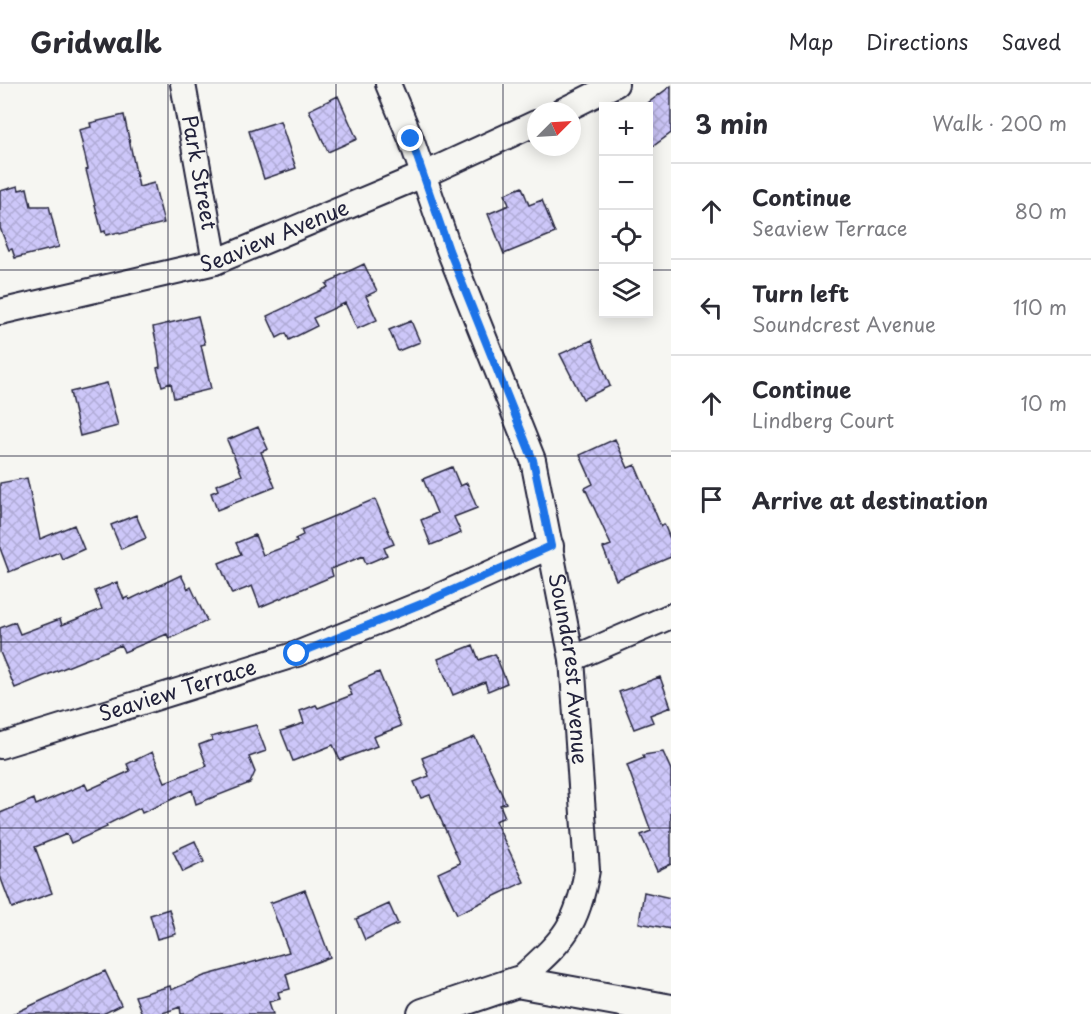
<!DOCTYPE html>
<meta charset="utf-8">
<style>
:root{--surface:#fff;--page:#f2f2f3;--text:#2b2b33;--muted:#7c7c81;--line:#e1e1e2}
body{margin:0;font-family:"Playpen Sans",sans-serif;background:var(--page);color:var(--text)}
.controls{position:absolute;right:18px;top:18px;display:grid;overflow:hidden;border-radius:0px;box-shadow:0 3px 15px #0003}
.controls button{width:54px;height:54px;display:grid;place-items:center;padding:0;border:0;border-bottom:2px solid var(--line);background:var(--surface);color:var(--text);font:30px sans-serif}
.compass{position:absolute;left:527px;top:18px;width:54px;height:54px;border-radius:50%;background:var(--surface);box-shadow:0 3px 15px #0003;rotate:66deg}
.stop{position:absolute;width:18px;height:18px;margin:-14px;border:4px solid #1a73e8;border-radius:50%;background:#fff}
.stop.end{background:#1a73e8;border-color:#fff;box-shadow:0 2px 6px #0008}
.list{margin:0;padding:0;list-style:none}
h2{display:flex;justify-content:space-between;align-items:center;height:78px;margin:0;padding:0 24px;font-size:26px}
h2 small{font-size:20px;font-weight:400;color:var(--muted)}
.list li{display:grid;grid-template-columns:39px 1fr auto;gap:18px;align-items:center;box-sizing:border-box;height:96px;padding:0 24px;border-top:2px solid var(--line)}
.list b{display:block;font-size:22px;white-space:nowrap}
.list p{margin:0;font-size:20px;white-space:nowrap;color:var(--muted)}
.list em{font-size:20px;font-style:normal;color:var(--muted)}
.icon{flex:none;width:33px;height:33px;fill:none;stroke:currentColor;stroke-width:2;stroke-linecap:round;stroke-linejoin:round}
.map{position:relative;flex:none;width:671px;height:930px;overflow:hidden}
header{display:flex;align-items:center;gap:36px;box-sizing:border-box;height:84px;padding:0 30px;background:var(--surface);border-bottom:2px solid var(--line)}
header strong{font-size:28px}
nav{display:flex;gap:33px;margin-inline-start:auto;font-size:21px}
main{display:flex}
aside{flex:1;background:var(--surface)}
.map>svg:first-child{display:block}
</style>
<header>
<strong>Gridwalk</strong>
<nav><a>Map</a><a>Directions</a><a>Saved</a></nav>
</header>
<main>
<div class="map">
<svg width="671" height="930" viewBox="0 0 671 930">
<defs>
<pattern id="building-cross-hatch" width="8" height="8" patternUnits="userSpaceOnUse" patternTransform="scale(1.5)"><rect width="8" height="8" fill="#cdc7f9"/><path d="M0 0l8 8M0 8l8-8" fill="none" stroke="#b0abd6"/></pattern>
</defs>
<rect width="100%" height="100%" fill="#f6f6f2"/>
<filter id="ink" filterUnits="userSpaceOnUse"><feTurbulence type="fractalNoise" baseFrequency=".0167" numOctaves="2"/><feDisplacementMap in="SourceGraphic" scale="12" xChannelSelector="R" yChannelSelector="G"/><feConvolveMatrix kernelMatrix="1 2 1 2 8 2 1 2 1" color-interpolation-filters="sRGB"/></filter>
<g filter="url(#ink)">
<path fill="url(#building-cross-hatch)" stroke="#22223b" stroke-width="1.5" d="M671,2V49L648,66V19Z
M338,12L357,55L328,68L309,26Z
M124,31L139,103L154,99L164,139L120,150L119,148L106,151L105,147L102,148L86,86L88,85L79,46L91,43L90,39Z
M280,37L296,84L264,95L249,47Z
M18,102L19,106L27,104L31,122H49L59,163L15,174L12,165L9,166L0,144V107Z
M522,103L529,121L542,116L555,149L504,170L488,130L509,121L505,110Z
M364,180L377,207L366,212L377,236L357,245L345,219L313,234L317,242L289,256L286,249L277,254L267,232L328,203L326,200L337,195V193Z
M198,232L205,260L201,261L211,305L174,314L171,299L162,302L157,284L160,283L158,266L153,243Z
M411,237L420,258L398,267L389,246Z
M592,256L610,302L583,315L560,270Z
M107,299L118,342L80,352L70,308Z
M258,343L268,365L261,368L275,403L217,426L211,409L218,406L216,401L242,391L227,356Z
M615,355L628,384L635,381L661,442L664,440L671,457V473L616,496L603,464L611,461L585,404L593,400L580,371Z
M452,383L460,402L467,399L477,424L454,433L461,449L431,461L421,436L437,429L423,395Z
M27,394L40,455L74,441L84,465L62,475L59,468L9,488L0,464V399Z
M375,415L394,460L384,464L387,471L366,480L363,472L331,485L333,492L260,523L252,502L232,510L219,479L241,470L236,459L255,451L263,471L297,458L295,455L303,451L301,446Z
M136,431L146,454L121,465L111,441Z
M181,491L188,505L191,503L207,537L169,555L167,550L124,568L121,561L15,604L0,568V544L15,538L20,550L60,535L62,541L102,525L95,507L117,498L124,515L128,513L129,516Z
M473,561L479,576L495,570L507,599L488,607L485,598L453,611L438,575Z
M379,588L401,642L373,653L377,662L340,676L333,661L293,677L281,647L304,639L300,627L316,621L318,624L352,611L348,602Z
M660,593L671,623L650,631L653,638L634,645L619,608Z
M256,641L266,667L249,673L255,688L250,699L196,720L192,706L142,729L140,724L106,741L107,743L71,759L67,750L35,763L52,809L12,824L0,792V729L34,715L36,721L85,700L88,706L130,687L127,680L152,668L165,698L207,682L199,661L212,656L211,653Z
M475,653L506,719L500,721L505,733L495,737L524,798L457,830L438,789L460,779L430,711L421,714L414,698L429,692L422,674Z
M663,668L671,686V780L657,787L641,751L651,747L627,681L644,674L643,671Z
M195,757L204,778L183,788L173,767Z
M305,806L330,873L286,890L290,905L278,908L280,915L269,918L273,930H181L180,923L160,930H142L135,912L170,902L171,906L204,892L289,868L270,819Z
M644,808L671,814V845L639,839Z
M389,820L398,840L365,856L356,835Z
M169,825L176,850L157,855L150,831Z
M105,887L121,921L103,930H13Z"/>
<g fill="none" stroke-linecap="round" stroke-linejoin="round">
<g stroke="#22223b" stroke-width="28">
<g id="minor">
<path id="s1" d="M183,0L215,178"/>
<path id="s2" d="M388,0L411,55L449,166L533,376L572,575L587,786C577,847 560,858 517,898"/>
<path d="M562,27L616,0"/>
<path id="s3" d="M0,228L215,178L423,91L536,39"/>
<path d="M572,575L671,532"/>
<path id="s4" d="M0,662L297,570L426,518L551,462"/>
</g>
</g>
<g stroke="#22223b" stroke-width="34">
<path id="major" d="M423,930L517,898L671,926"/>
</g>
<use href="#minor" stroke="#f6f6f2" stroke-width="24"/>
<use href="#major" stroke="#f6f6f2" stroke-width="30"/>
</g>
</g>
<g fill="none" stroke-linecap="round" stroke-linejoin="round" filter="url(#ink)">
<path stroke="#1a73e8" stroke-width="8" d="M297,570L426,518L551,462L533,376L449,166L411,55"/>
</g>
<path fill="none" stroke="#22223b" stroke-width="1.5" stroke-opacity="0.55" d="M168,0V930M336,0V930M503,0V930M0,186H604M648,186H671M0,372H671M0,558H671M0,744H671"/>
<g text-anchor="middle" stroke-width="5" stroke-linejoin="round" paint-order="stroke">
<g font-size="21" fill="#22223b" stroke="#f6f6f2">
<text dy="7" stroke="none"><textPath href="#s1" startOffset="90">Park Street</textPath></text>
<text dy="7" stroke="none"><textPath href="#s3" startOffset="285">Seaview Avenue</textPath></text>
<text dy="7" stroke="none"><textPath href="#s2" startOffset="615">Soundcrest Avenue</textPath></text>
<text dy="7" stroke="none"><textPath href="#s4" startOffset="186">Seaview Terrace</textPath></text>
</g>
</g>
</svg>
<div class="controls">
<button>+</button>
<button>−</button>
<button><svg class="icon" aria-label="locate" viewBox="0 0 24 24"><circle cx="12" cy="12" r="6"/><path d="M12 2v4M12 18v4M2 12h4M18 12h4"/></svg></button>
<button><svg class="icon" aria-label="layers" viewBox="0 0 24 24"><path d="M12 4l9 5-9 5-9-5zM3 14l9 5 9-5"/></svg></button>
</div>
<svg class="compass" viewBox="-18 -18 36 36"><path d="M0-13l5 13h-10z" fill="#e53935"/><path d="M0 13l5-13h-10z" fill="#7c7c81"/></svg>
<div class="stop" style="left:297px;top:570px"></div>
<div class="stop end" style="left:411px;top:55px"></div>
</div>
<aside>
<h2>3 min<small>Walk · 200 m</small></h2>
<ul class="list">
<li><svg class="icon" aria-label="ahead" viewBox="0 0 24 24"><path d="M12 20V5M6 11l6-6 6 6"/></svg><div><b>Continue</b><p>Seaview Terrace</p></div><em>80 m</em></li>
<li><svg class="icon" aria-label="left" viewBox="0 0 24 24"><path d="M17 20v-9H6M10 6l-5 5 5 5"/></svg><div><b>Turn left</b><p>Soundcrest Avenue</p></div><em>110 m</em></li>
<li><svg class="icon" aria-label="ahead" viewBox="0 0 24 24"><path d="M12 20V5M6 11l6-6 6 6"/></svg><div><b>Continue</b><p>Lindberg Court</p></div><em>10 m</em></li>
<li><svg class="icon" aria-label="arrive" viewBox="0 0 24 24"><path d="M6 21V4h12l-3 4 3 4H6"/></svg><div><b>Arrive at destination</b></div></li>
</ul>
</aside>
</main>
